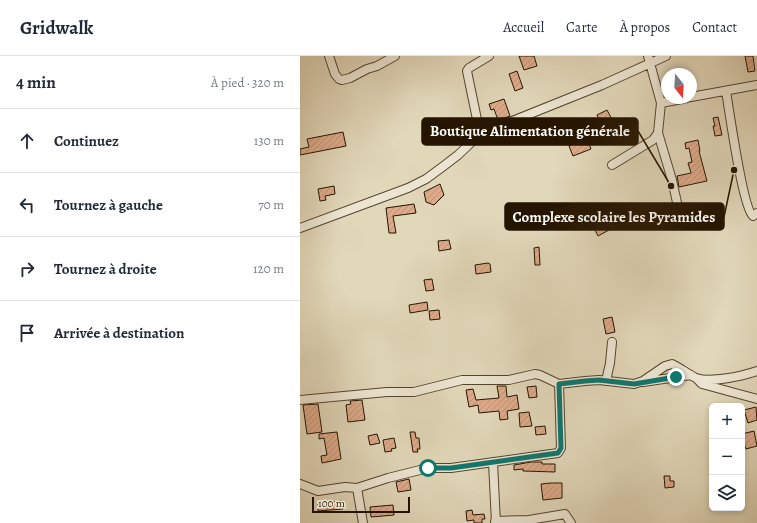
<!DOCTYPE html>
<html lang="fr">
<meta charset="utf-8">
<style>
:root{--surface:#fff;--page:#f2f2f3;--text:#1f2937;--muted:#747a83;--line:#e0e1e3}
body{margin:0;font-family:Alegreya,serif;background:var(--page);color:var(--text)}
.controls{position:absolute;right:12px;bottom:12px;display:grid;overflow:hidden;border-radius:6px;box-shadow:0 2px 6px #0003}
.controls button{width:36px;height:36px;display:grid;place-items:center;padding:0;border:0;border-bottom:1px solid var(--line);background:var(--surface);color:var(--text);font:20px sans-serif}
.compass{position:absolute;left:361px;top:12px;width:36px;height:36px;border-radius:50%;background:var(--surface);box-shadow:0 2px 6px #0003;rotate:163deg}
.scale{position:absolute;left:12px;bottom:10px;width:98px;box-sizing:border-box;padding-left:4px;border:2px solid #241400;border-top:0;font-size:11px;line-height:14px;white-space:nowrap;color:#241400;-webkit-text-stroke:3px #ece5d2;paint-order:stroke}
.stop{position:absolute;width:12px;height:12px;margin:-9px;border:3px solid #0f766e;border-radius:50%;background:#fff}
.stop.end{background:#0f766e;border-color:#fff;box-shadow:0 1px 4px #0008}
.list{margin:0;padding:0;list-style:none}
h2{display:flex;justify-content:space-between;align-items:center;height:52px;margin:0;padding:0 16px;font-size:17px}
h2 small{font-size:13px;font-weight:400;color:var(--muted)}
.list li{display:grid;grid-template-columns:26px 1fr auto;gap:12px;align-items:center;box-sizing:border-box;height:64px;padding:0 16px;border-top:1px solid var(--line)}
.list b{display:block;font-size:15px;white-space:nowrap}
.list em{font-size:13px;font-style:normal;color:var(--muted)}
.icon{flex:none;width:22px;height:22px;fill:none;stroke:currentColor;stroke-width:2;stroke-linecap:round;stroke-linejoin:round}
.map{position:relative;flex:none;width:457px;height:467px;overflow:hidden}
header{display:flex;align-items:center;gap:24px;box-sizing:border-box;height:56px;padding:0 20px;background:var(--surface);border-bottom:1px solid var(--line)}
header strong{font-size:19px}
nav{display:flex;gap:22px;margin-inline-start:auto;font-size:14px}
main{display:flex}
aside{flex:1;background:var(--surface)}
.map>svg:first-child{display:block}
</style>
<header>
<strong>Gridwalk</strong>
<nav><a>Accueil</a><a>Carte</a><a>À propos</a><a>Contact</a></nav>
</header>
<main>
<aside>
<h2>4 min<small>À pied · 320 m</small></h2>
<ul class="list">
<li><svg class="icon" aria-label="ahead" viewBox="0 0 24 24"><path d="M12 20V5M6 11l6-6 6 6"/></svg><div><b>Continuez</b></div><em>130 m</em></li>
<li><svg class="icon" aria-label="left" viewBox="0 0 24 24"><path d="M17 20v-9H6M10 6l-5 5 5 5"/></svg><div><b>Tournez à gauche</b></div><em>70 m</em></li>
<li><svg class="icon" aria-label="right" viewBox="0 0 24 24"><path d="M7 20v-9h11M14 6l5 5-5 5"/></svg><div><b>Tournez à droite</b></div><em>120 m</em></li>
<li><svg class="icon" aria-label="arrive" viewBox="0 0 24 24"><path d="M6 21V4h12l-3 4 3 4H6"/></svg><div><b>Arrivée à destination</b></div></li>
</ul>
</aside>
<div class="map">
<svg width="457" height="467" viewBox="0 0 457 467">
<defs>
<pattern id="building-hatch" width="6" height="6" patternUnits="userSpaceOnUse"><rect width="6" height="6" fill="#ddab8b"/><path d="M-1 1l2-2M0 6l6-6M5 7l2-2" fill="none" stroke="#be9276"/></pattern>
</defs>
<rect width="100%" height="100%" fill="#e1d7b9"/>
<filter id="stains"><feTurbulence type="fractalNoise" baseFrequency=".005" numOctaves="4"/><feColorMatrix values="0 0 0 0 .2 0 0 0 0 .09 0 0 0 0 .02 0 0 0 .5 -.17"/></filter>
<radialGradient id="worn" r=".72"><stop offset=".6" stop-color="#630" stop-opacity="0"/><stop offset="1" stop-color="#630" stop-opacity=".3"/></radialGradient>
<path fill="url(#building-hatch)" stroke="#241400" d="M219,0H234L237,10L224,14Z
M445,0H453L455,15L448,16Z
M217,15L223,32L215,35L209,18Z
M204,43L210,60L198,64L194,53L191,54L189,48Z
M307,54L314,67L316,66L318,71L305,77L297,59Z
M418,61L422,79L415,80L413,70H415L413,62Z
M43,76L46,90L0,99V93L9,91L7,83Z
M287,83L291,93L273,100L269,90Z
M398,84L400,95H399L407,125L379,131L377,120L391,117L388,107L392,106L389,92L386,93L385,87Z
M140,128L144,139L134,149L126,146L124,136Z
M34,130L35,138L25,140L26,144L20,145L18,133Z
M114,148L116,157L93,160L96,177H89L86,152Z
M305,166L309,174L298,180L294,172Z
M149,184L151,193L139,195L138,185Z
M239,191L240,209H235L234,192Z
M188,207L190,208L191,216L176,218L175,209Z
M132,223L134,234L126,235L124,224Z
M127,246L128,254L110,257L109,249Z
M139,254L140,263L130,264L129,255Z
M312,261L315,276L306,278L303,263Z
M197,330H206L207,341L217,339L219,353L207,355L208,363L200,364L199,355L179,357L178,349L169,351L166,334L173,333L176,344L199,342Z
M236,330L237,341L229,342L227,331Z
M62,344L65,364L48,366L46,349L51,348L50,345Z
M18,348L22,376L7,378L3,349Z
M456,351L457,364L448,367L444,354Z
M229,356L232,370L220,371L219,357Z
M245,370L246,378L236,379L235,371Z
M454,375L457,390L446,393L442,383V378Z
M37,376L41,403L22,407L21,400L27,399L24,382L19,383V378Z
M110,376H115L116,382H119L120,393H117L118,396H113Z
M77,378L80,387L70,389L68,380Z
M94,382L96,392L91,393L92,395L85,396L83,384Z
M231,406H242V408H255V416L223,415V413L214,414V409Z
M364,420H370V425H374V431L365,432Z
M109,423L111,434L98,436L96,426Z
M251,427H262V442L243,444L241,428Z
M42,445L43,453L18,455V447Z
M93,449L94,459L71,461L70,451Z
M172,454L173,459L184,458L185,463H182V467H174V464L167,465L166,455Z"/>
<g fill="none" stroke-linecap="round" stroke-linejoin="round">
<g stroke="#53452e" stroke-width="10">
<path id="minor" d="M29,0L35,18L39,23L42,24L50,22L67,13L77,10L95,0
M426,35C429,53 443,153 453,160L457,157
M391,41L457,29
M361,47L387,42
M358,77L372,124L380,160
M180,78L167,15L169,12L189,0
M312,109L353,84L358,77L361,47L348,0
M0,172L108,132L126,123L145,109L158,99L180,78L302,29L366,0
M398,324L402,328L457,343
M306,325L310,307L312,286
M343,326L391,319
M0,344L87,336H114L162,324H209L235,318L240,319L259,328L285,325L299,324L334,328L343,325L365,310L372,308C380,312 388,318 396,322C411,327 443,320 457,315
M193,406L196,467
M0,428L18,435L45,431L57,432L88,422L128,412H151L258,397L261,392L259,328
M57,432L63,467
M195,465L229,464L265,458L271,467"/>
</g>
<use href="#minor" stroke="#ece5d2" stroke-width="8"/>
</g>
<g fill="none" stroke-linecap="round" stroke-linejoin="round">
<path stroke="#0f766e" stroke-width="5" d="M128,412H151L258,397L261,392L259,328L285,325L299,324L334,328L376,321"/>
</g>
<path fill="none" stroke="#241400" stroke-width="1.5" d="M371 130L338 75M434 114L424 161"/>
<g fill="#241400" stroke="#ece5d2" stroke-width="1.5">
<circle cx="371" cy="130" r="4"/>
<circle cx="434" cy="114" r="4"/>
</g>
<g fill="#241400" stroke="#241400" stroke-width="1.5">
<rect x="122" y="62" width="216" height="27" rx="4"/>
<rect x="205" y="147" width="219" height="27" rx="4"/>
</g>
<g font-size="15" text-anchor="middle" font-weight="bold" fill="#fff">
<text x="230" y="80">Boutique Alimentation générale</text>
<text x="314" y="166">Complexe scolaire les Pyramides</text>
</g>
<rect width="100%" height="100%" filter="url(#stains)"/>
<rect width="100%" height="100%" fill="url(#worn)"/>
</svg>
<div class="controls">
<button>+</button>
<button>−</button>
<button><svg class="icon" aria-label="layers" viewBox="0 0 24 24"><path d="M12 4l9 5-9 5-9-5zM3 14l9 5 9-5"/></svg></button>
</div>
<svg class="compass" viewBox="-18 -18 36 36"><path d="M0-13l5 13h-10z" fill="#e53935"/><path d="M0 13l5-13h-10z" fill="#747a83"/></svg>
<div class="scale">100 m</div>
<div class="stop" style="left:128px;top:412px"></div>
<div class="stop end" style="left:376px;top:321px"></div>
</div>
</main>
